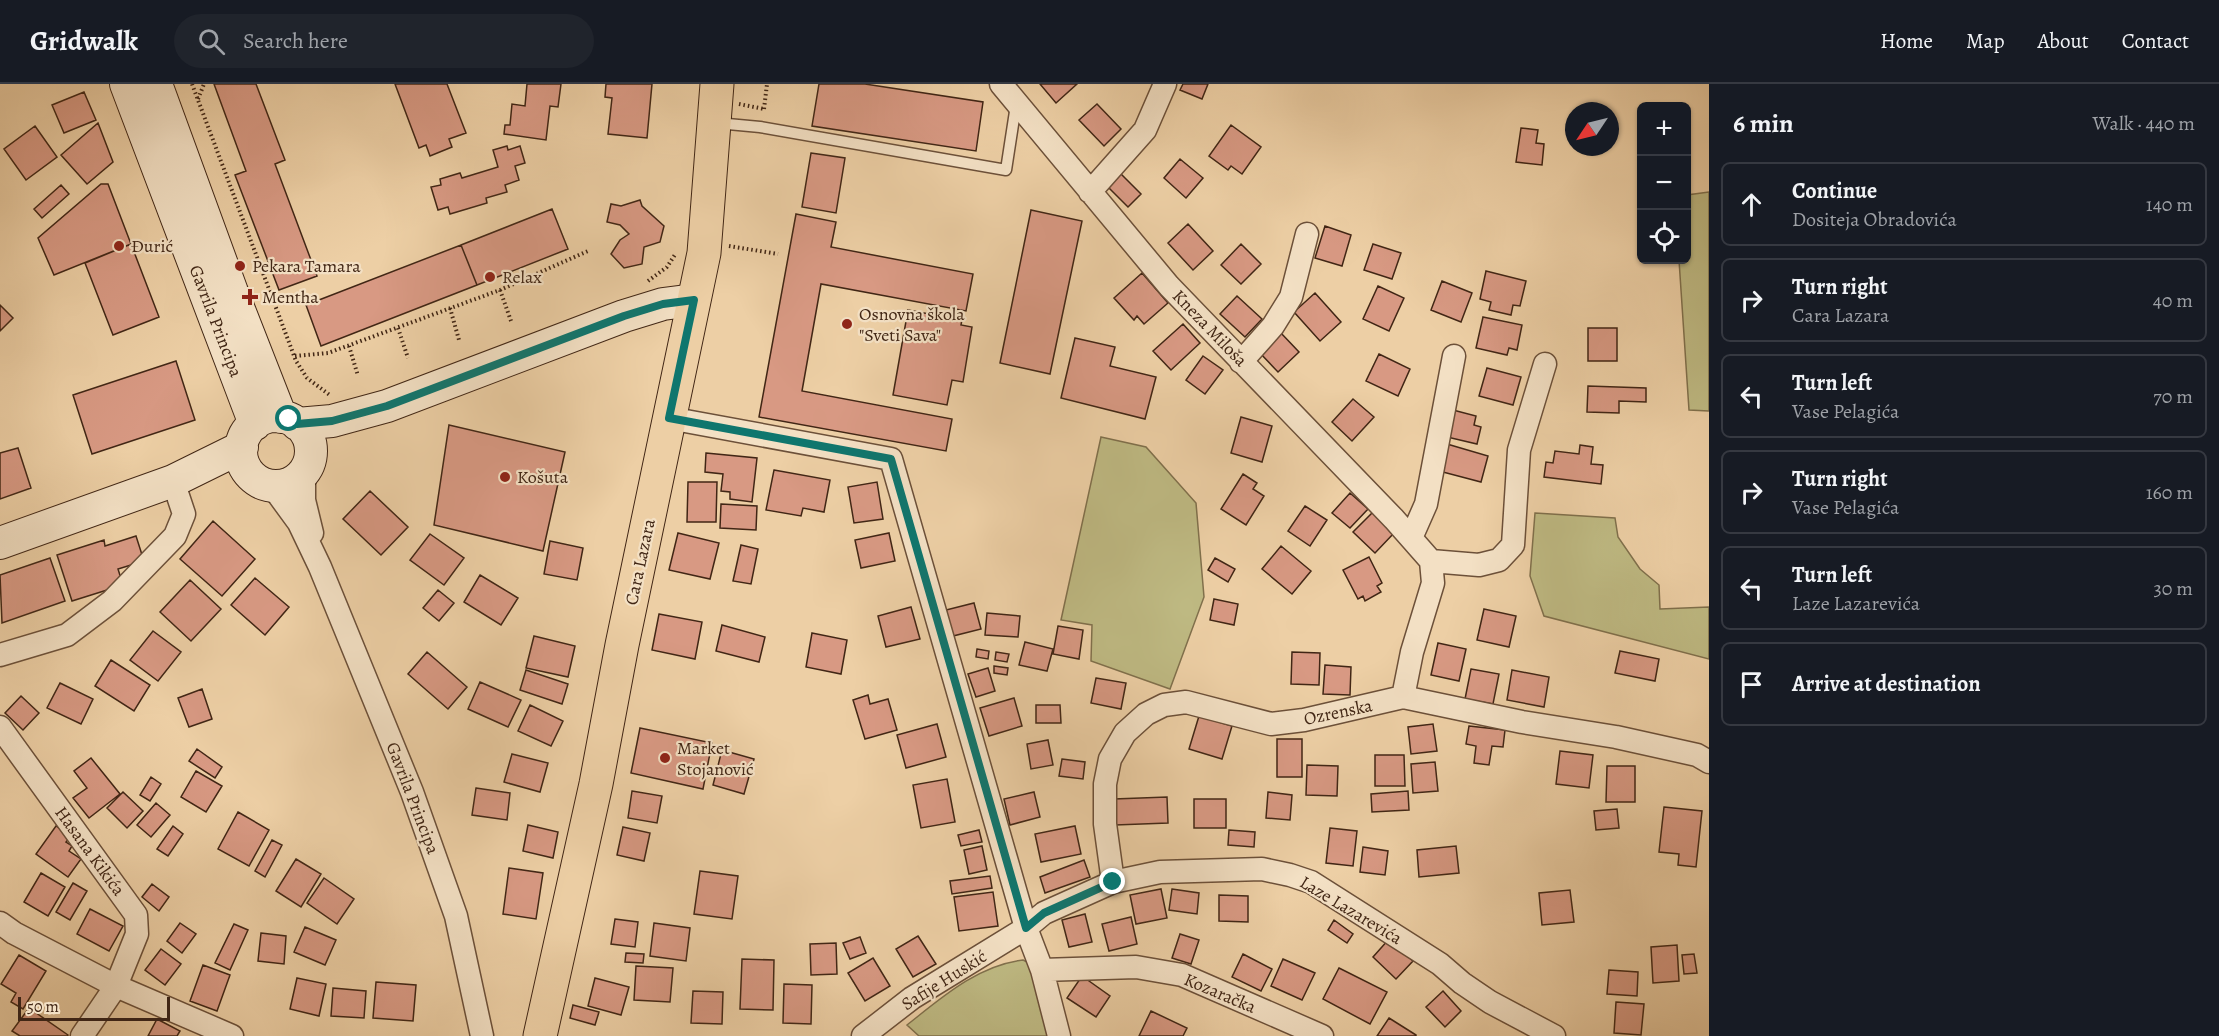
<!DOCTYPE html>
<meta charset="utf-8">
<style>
:root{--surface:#171b24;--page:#20242c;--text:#f1f3f6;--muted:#9ea1a6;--line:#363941}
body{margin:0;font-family:Alegreya,serif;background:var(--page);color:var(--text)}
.controls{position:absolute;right:18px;top:18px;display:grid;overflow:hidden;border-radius:9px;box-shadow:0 2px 4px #0004}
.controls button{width:54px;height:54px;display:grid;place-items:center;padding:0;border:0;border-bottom:2px solid var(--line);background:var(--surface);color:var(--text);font:30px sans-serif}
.compass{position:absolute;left:1565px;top:18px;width:54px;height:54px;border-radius:50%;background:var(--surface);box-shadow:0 2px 4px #0004;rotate:235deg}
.scale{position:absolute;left:18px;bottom:15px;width:152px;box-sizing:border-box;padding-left:6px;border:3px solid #412615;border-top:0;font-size:16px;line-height:21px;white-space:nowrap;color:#412615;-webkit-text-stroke:4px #f3e0c4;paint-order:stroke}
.stop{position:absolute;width:18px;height:18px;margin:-14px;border:4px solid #0f766e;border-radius:50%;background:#fff}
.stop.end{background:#0f766e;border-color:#fff;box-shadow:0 2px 6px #0008}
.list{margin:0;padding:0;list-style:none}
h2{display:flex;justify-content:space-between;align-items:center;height:78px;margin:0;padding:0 24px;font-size:26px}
h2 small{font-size:20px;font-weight:400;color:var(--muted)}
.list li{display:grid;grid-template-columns:39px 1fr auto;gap:18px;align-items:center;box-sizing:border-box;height:84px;margin:0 12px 12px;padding:0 12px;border:2px solid var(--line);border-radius:9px}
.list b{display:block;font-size:22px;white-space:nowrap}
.list p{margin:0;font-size:20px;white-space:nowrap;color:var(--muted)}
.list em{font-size:20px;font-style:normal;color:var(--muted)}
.icon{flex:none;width:33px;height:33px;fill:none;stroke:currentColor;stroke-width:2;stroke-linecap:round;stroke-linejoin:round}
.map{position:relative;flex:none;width:1709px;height:952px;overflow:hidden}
header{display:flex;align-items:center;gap:36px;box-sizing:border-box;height:84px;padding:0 30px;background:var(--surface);border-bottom:2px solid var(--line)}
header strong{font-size:28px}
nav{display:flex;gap:33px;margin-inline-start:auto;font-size:21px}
.search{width:420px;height:54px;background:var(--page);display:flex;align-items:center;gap:15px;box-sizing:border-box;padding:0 21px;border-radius:33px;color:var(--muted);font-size:22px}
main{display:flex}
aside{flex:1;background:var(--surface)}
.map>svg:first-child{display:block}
</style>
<header>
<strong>Gridwalk</strong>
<div class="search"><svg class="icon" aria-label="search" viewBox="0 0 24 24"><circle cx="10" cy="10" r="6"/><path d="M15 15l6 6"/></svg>Search here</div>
<nav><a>Home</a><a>Map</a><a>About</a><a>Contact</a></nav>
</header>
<main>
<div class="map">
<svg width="1709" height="952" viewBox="0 0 1709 952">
<rect width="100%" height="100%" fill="#edcfa5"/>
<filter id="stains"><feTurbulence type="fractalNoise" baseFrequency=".00333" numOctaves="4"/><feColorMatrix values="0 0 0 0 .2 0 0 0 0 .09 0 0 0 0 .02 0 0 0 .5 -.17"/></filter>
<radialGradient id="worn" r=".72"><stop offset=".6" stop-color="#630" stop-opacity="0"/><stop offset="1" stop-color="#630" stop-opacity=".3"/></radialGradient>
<path fill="#beb982" stroke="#80704c" stroke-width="1.5" d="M1709,108V327L1689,326L1679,176H1686L1687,111Z
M1101,353L1146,363L1196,419L1204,513L1170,605L1091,577L1092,541L1061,536Z
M1535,429L1615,434L1618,453L1640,485L1659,501L1660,525L1709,523V575L1544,532L1530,492Z
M1023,876L1029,879L1050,952H919L907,941C941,914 978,881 1023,876Z"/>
<path fill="#d89983" stroke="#412615" stroke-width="1.5" d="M214,0H256L285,76L275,80L317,192L279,206L235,91L246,87Z
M395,0H447L466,49L449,55L452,63L430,72L426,61L419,64Z
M527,0H561L558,23L550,22L546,56L504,50L505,41H510L512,20L525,22Z
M606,0H652L647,54L608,50L612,14L605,13Z
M819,0H865L983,18L976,67L812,42Z
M1040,0H1077L1056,19Z
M1183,0H1208L1202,15L1180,6Z
M84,8L96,36L64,49L52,21Z
M1097,20L1121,45L1104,62L1079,36Z
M98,39L113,78L87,100L61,71Z
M1231,41L1261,63L1242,90L1231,82L1228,86L1209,72Z
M35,42L57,73L26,96L4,65Z
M1521,44L1538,46L1536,59L1544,60L1542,81L1516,78Z
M507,62L508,66L520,62L525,79L515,82L519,96L505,101L507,108L486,114L487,119L450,130L448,123L438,126L431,103L441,101L440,95L460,89L462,94L498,83L493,66Z
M811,69L845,74L836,129L802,123Z
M1180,75L1203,94L1186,114L1164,94Z
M1118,87L1141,110L1128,123L1105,100Z
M101,100H108L131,160L54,191L38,154Z
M61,101L69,110L42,134L34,125Z
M640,116L642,122L664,142L660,158L644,163L642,180L624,184L611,170L620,156L629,150L620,141L607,138L611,120L621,122Z
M552,125L568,165L477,201L461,161Z
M1031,126L1082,137L1050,290L1000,279Z
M796,130L836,138L831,163L973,190L966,227L821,200L802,307L952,335L946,367L759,333Z
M1188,140L1213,167L1193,186L1168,159Z
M1325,142L1351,151L1342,182L1315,174Z
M131,160L159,233L113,251L85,179Z
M1241,160L1261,180L1241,200L1221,181Z
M1373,160L1401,169L1392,195L1364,186Z
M461,161L477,201L321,262L306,221Z
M1486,187L1526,197L1520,222L1513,221L1511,231L1489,226L1491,218L1480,215Z
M1142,189L1168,219L1144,240L1137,232L1134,236L1114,214Z
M1442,197L1472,209L1461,238L1431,226Z
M1378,202L1404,214L1389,247L1363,235Z
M1315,209L1341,238L1320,257L1294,228Z
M1237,212L1262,235L1245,253L1220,230Z
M0,221L13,234L0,247Z
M908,226L962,236L961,241L972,243L963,298L952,296L947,321L893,311Z
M1483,233L1522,241L1517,266L1509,264L1507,271L1476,264Z
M1183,240L1200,259L1171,286L1153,267Z
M1588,244H1617V277H1588Z
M1280,248L1299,268L1278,288L1259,268Z
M1075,254L1115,263L1110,282L1156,293L1145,335L1061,314Z
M1379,270L1410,285L1398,312L1366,297Z
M1203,272L1223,286L1205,310L1186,296Z
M176,277L195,336L92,370L73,311Z
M1487,284L1521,293L1513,321L1479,312Z
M1588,302L1646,304V318L1619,317V329L1587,328Z
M1353,315L1374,333L1352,357L1332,338Z
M1453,326L1476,332L1474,341L1481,343L1477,360L1447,353Z
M1241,333L1272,342L1262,378L1231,369Z
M449,341L565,368L543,467L434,441Z
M1447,360L1488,372L1481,398L1439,387Z
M1580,361L1593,363L1591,380L1603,381L1601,400L1544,393L1546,378L1553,379L1555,367L1579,370Z
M18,364L31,404L0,415V369Z
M706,369L757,374L752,418L730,415V408L721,407L723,390L705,388Z
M774,386L830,396L824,428L803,424L801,432L766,426Z
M1243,390L1257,399L1253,405L1264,412L1246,441L1221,425Z
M688,398H717L716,438H687Z
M877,398L883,435L854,439L848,403Z
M370,407L408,443L381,471L343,435Z
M1350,409L1368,425L1350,444L1332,429Z
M721,420L757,422L756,446L720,444Z
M1305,422L1327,436L1310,462L1288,447Z
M1373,428L1394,449L1375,469L1353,448Z
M213,437L255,475L222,512L180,475Z
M678,449L719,459L710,495L669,486Z
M889,449L895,477L861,484L855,456Z
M430,450L464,474L444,501L410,476Z
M136,452L144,477L118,485L123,501L72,517L57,471L104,456L105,462Z
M550,457L583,464L577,496L544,490Z
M741,461L758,465L751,500L733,497Z
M1281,462L1311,487L1292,510L1262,485Z
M1369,473L1382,499L1377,502L1381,508L1365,517L1363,512L1358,515L1343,486Z
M50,474L65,517L2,539L0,491Z
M1215,474L1235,485L1228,498L1208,486Z
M480,491L518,514L501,541L464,518Z
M255,494L289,523L265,551L231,521Z
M190,496L221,525L191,557L160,528Z
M438,506L454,519L439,537L423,524Z
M1214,515L1238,520L1234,541L1210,536Z
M974,519L981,545L953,552L946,526Z
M911,523L920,555L886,563L878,532Z
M1484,525L1516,532L1509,563L1477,556Z
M987,529L1020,532L1018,553L985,551Z
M659,530L702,538L695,575L652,566Z
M722,541L765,553L759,578L716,567Z
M1058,542L1083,546L1079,575L1053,570Z
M153,547L181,568L158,597L130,576Z
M812,549L847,556L841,590L806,583Z
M534,552L575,562L568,593L526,584Z
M1025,558L1053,565L1047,587L1019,581Z
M1438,559L1466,565L1459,597L1431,591Z
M977,565L989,567L988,575L976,573Z
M1620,567L1659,575L1655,597L1615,589Z
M427,568L467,603L448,625L408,590Z
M996,568L1009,570L1007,578L995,576Z
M1292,568L1320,569L1319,601L1291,600Z
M111,576L150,601L134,627L95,602Z
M1325,581L1351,583L1350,611L1323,610Z
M994,582L1008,584L1007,591L994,589Z
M988,584L995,607L976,613L968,590Z
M1471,585L1499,590L1493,620L1465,615Z
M526,586L568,600L562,620L520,606Z
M1512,586L1549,593L1544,623L1507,616Z
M1096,594L1126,599L1121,625L1091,619Z
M480,598L521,616L508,643L468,625Z
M60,599L93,615L81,640L47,624Z
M202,605L212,635L189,643L178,614Z
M868,611L870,620L888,615L897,646L865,655L853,616Z
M21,612L39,629L23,646L5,629Z
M1014,614L1022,642L989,652L980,624Z
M530,621L563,637L551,662L518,647Z
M1036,621H1060L1061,639H1036Z
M1199,632L1232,642L1222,675L1189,665Z
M937,640L946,673L906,684L897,651Z
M1433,640L1437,667L1411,670L1408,643Z
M1469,642L1505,646L1503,663L1492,662L1489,681L1474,679L1476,662L1466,660Z
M640,644L712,659L703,705L631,689Z
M1277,655H1302V693H1277Z
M1048,656L1053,681L1031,685L1027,660Z
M197,665L222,683L215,694L189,677Z
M722,666L754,675L744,710L713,701Z
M1560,667L1593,671L1589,704L1556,700Z
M512,670L548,679L540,708L504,698Z
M1375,671H1404L1405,702H1375Z
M91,674L120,710L89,734L73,714L87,704L74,687Z
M1062,675L1085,678L1083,695L1059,692Z
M1435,678L1438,707L1413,709L1411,680Z
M1307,681L1338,682L1337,712L1306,711Z
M1607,682H1635V718H1606Z
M196,687L222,702L206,728L181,713Z
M151,693L161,700L150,717L140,711Z
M947,695L955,738L921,744L913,701Z
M476,704L510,709L507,736L472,731Z
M632,707L662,712L657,739L628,734Z
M1408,707L1409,726L1372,728L1371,710Z
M123,708L143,727L127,744L107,724Z
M1034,708L1040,733L1010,741L1004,715Z
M1268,708L1292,711L1290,736L1266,734Z
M1167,713L1168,739L1115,741L1114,715Z
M1194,715H1226V744H1194Z
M156,719L170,731L151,753L137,741Z
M1664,723L1702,727L1696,783L1678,781L1679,770L1659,768Z
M1617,725L1619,744L1596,746L1594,727Z
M238,728L269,746L249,782L218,765Z
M528,741L558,748L553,774L523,767Z
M56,742L71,752L66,758L72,762L69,767L81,775L68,793L36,770Z
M173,742L183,750L168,772L157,765Z
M1075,742L1081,770L1041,778L1035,750Z
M623,743L650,749L644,777L617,771Z
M1330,744L1357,747L1353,782L1326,779Z
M979,746L982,758L961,762L958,751Z
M1229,746L1255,748L1254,763L1228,761Z
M272,756L282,761L265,793L255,787Z
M982,762L987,786L969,790L964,766Z
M1456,762L1459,789L1419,793L1417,766Z
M1363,763L1388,767L1385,791L1360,788Z
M296,775L321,790L301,823L276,807Z
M1084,776L1090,793L1045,809L1040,793Z
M509,784L543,789L536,835L503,830Z
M700,787L738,792L732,835L694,830Z
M41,789L65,803L48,832L24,818Z
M990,792L992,804L952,810L950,797Z
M324,794L354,815L337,840L307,819Z
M73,799L87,807L70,836L56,828Z
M152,800L169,813L159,827L142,813Z
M1161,805L1167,834L1136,840L1130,811Z
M1172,805L1199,809L1197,830L1169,826Z
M1570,806L1574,838L1542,841L1539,809Z
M993,808L998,842L959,847L954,813Z
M1219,811L1248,812V838L1219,837Z
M90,825L123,842L109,867L77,850Z
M1085,830L1092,858L1069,863L1062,836Z
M1131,833L1137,860L1109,867L1102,840Z
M615,835L638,838L635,863L611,860Z
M1334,836L1353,850L1347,859L1328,846Z
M180,839L196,850L182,869L167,857Z
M654,839L690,844L686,877L650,872Z
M234,840L248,846L230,886L215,879Z
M305,843L336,856L325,881L294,868Z
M261,849L286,852L284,880L258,877Z
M1180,850L1199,856L1191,880L1172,874Z
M918,852L936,880L913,893L896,865Z
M860,853L866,869L850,875L843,859Z
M1389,855L1413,877L1396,895L1373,873Z
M836,859L837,890L811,891L810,860Z
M1677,861L1679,897L1653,899L1651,863Z
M161,865L181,880L165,901L145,886Z
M626,869L644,870L643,879L625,878Z
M1243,870L1272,885L1261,907L1232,893Z
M1694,870L1697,889L1684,890L1682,871Z
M19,871L46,887L23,925L11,918L16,909L1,900Z
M873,874L890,902L865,917L848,889Z
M742,875L774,876L773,926L740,925Z
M1283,875L1315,889L1302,916L1271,902Z
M203,881L230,891L217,927L190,917Z
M636,882L673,884L670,918L634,916Z
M1339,884L1387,908L1370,940L1323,915Z
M1609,886L1638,888L1637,912L1607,910Z
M1082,892L1110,912L1096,933L1067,914Z
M297,894L326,900L319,932L290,925Z
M595,894L629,903L621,931L588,922Z
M376,898L416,901L413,937L373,934Z
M784,900L812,901L811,940L783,939Z
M333,904L366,907L364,934L331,932Z
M693,907L723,908L722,940L691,939Z
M1443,907L1461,927L1445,943L1426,923Z
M1616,918L1644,920L1641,951L1614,949Z
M573,921L599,928L595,941L570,934Z
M29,924L68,951L67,952H20L12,947Z
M1151,927L1187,944L1183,952H1139Z
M1389,934L1416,951V952H1377Z
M157,935L180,947L177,952H148Z"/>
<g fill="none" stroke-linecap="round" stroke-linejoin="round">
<g stroke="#6c5039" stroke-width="13">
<path id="lane" d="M717,39L760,43L1006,86L1016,21"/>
</g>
<g stroke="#6c5039" stroke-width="25">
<path id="street" d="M1001,0L1169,202L1394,435L1431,477L1433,499L1412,568L1403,613
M1090,108L1145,46L1165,0
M1241,278L1273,242L1291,213L1307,150
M669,334L891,375L1026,844L1042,886L1059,952
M304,388V416L312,449
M272,402L299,439L320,483L412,708L456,832L482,952
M1411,454L1426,420L1454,272
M1431,477L1479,481L1499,476L1513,461L1519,366L1545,280
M0,571L67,551L112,517L175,452L184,430L173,397
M0,643L136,831L137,850L116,902L82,952
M1113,798L1105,740V700L1110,675L1125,649L1146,630L1164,621L1186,618L1271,640L1304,636L1403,613L1522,638L1616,653L1697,671L1709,678
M0,839L14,849L116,902L232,952
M1042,886L1136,883L1182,891L1322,952
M863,952L912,914L1026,844L1044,829L1113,798L1160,788L1262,785L1290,791L1311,798L1440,880L1462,899L1490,918L1554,952"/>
</g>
<g stroke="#412615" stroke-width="34">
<path id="secondary" d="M126,0L255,340
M156,0L232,208L281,333
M241 367a35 35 0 1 1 70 0a35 35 0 1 1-70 0Z
M297,340L332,337L387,322L624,232L663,220L694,216
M0,459L173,397L242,363"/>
</g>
<g stroke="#412615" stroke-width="35">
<path id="primary" d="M540,952L596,700L622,561L704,169L717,0"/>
</g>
<path stroke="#412615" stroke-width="4" stroke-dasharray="1.5 3" stroke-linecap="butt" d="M192,0L296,277L307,294L331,312
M198,15L204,0
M739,20L764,25
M764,25L767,0
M729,162L778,170
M648,197L667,183L676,169
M500,206L511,237
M450,224L459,256
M398,244L408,274
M349,262L358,292
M295,272L328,269L500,206L588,167"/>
<use href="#lane" stroke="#f3e0c4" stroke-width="10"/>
<use href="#street" stroke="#f3e0c4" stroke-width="22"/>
<use href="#secondary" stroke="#f3e0c4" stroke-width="32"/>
<use href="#primary" stroke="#edcfa5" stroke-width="33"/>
</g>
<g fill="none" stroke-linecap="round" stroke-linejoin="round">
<path stroke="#0f766e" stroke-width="8" d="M289,335L297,340L332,337L387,322L624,232L663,220L694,216L669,334L891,375L1026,844L1044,829L1113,798"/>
</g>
<g fill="#8f2418" stroke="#f3e0c4" stroke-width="2">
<circle cx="119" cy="162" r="6"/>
<circle cx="240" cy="182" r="6"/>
<circle cx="490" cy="193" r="6"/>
<path d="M247 204h6v6h6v6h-6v6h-6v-6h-6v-6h6z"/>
<circle cx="847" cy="240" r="6"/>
<circle cx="505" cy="393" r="6"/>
<circle cx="665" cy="674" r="6"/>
</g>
<g text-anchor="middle" stroke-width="4.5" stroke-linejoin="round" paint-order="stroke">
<g font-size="18" fill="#412615" stroke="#f3e0c4" text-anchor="start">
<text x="131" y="168">Đurić</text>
<text x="252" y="188">Pekara Tamara</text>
<text x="502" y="199">Relax</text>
<text x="262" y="219">Mentha</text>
<text x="859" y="236">Osnovna škola<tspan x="859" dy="21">"Sveti Sava"</tspan></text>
<text x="517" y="399">Košuta</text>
<text x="677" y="670">Market<tspan x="677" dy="21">Stojanović</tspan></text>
</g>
<g font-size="18" fill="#412615" stroke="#f3e0c4">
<text transform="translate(216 237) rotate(69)" y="6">Gavrila Principa</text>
<text transform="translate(1210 244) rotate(46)" y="6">Kneza Miloša</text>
<text transform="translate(640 478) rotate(-78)" y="6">Cara Lazara</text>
<text transform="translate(1338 628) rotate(-12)" y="6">Ozrenska</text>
<text transform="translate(413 714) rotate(69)" y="6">Gavrila Principa</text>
<text transform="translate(90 767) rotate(54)" y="6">Hasana Kikića</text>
<text transform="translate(1351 826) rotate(31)" y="6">Laze Lazarevića</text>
<text transform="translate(944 896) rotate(-32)" y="6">Safije Huskić</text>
<text transform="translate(1220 909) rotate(23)" y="6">Kozaračka</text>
</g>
</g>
<rect width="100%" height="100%" filter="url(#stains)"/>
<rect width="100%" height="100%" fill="url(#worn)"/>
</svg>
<div class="controls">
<button>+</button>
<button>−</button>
<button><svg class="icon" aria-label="locate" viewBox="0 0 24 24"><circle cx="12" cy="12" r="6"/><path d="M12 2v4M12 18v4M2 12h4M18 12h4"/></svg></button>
</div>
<svg class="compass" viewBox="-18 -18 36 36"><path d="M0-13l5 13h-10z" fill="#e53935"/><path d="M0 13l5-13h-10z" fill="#9ea1a6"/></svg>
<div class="scale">50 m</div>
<div class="stop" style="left:289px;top:335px"></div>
<div class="stop end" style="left:1113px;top:798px"></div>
</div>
<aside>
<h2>6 min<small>Walk · 440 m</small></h2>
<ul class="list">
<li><svg class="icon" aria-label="ahead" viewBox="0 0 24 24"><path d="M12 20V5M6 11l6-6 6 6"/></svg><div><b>Continue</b><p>Dositeja Obradovića</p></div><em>140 m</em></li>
<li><svg class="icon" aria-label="right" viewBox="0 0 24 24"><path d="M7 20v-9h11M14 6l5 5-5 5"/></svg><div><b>Turn right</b><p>Cara Lazara</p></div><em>40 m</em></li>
<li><svg class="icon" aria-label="left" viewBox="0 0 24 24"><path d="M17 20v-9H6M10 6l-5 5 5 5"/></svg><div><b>Turn left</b><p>Vase Pelagića</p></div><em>70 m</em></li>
<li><svg class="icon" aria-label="right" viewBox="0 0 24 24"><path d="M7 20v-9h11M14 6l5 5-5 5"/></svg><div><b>Turn right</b><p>Vase Pelagića</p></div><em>160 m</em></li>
<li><svg class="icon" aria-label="left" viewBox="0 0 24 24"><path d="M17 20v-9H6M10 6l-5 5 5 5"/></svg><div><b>Turn left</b><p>Laze Lazarevića</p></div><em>30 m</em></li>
<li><svg class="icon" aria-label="arrive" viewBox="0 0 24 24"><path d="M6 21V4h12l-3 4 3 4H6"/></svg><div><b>Arrive at destination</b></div></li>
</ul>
</aside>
</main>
